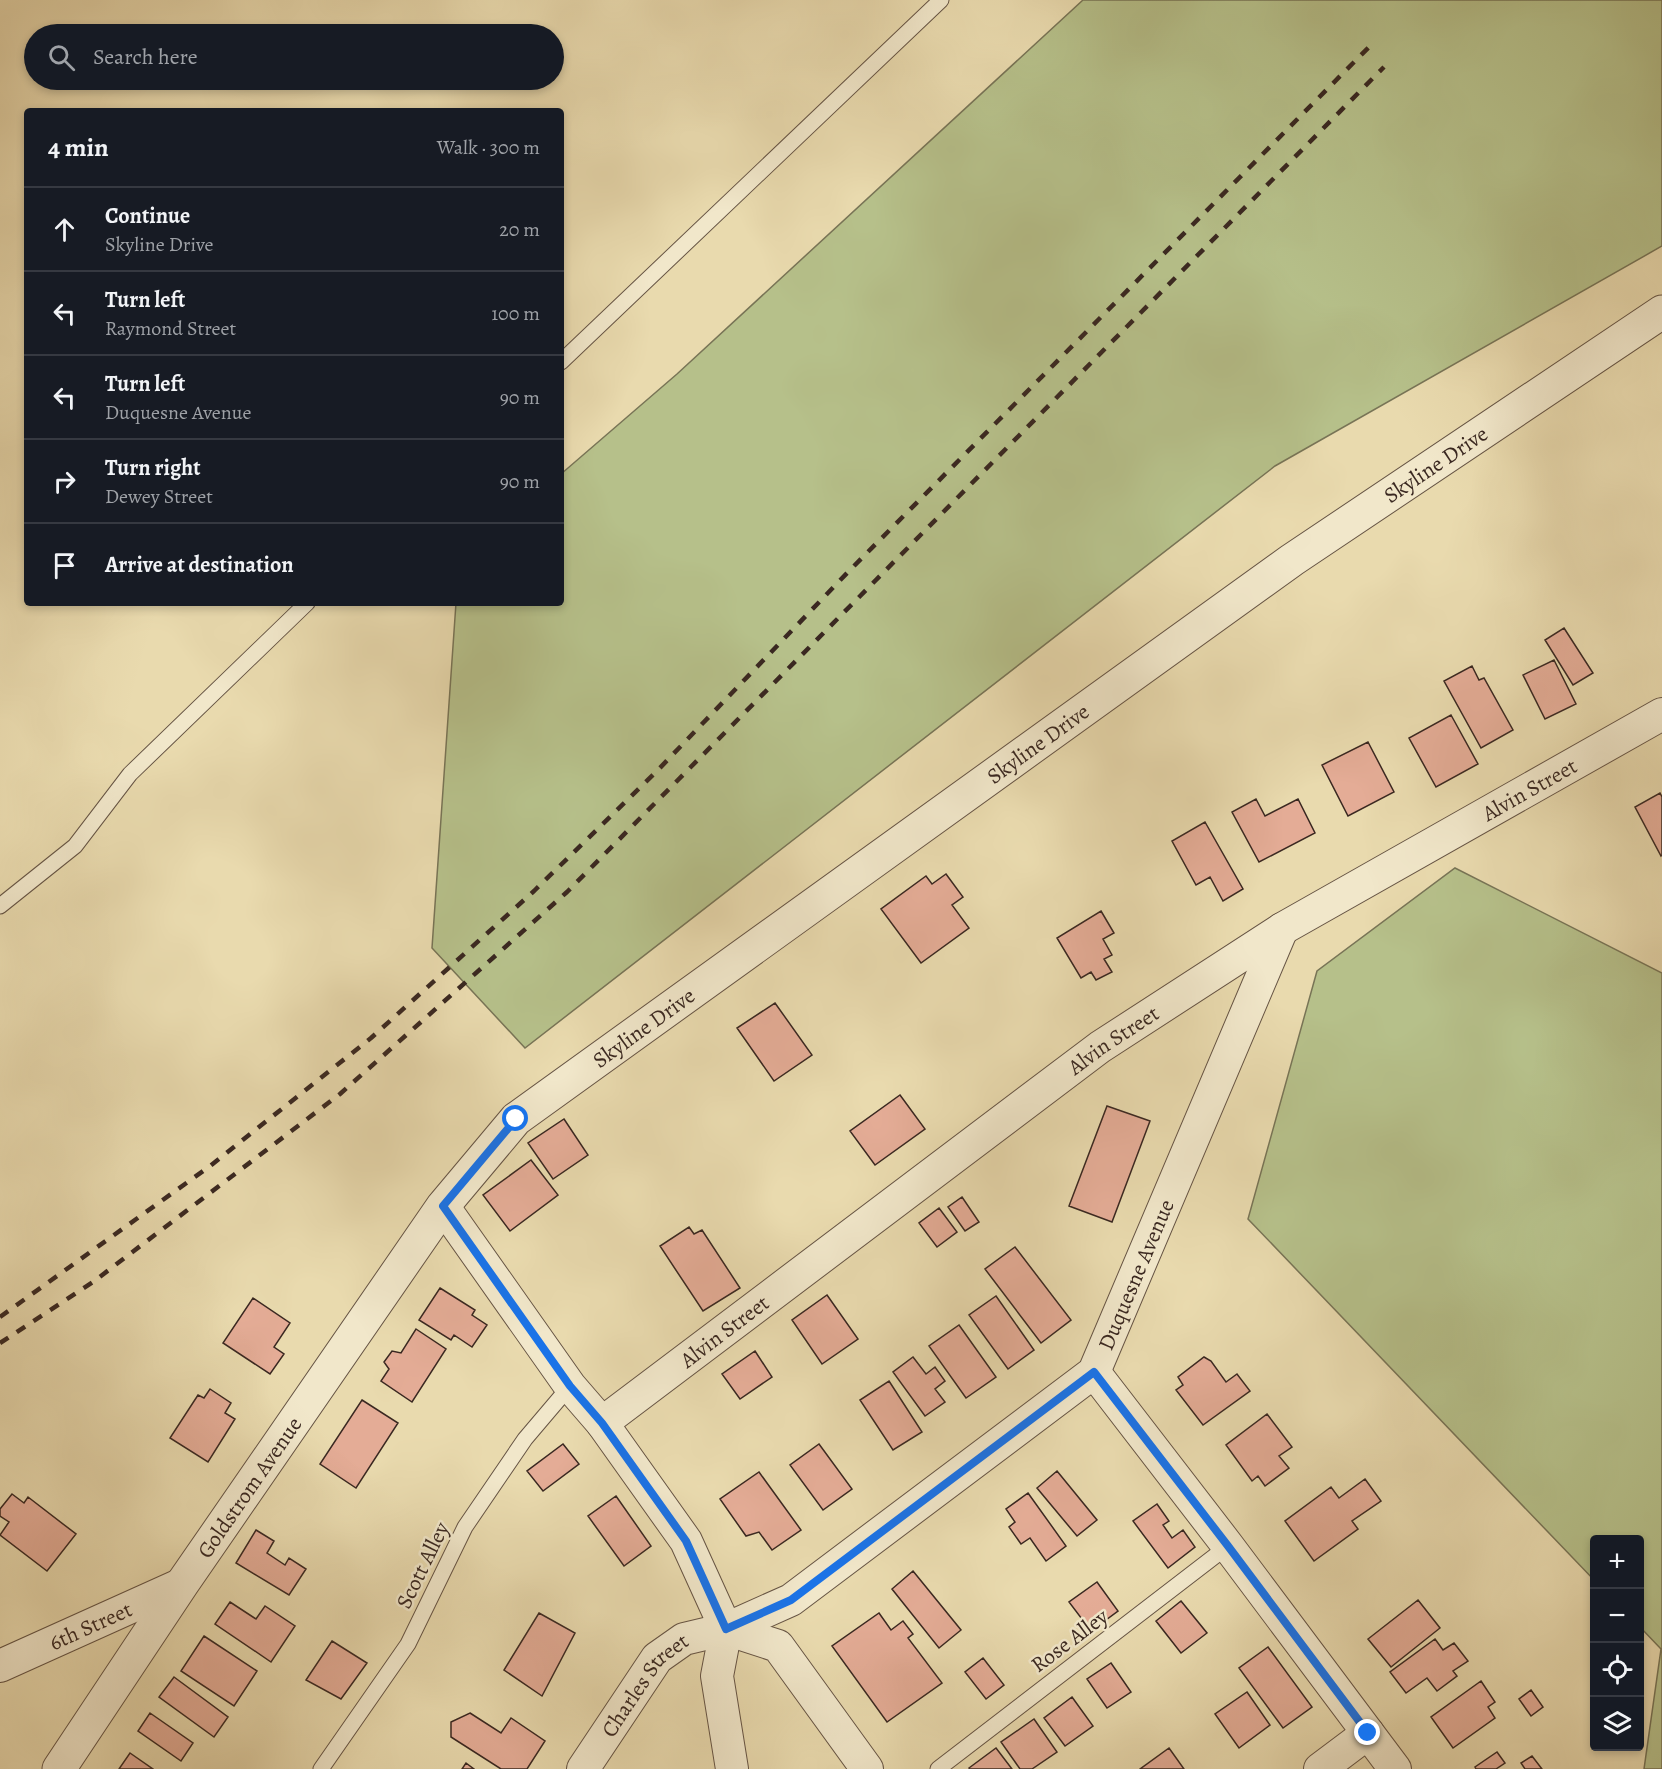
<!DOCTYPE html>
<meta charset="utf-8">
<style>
:root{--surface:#171b24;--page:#242831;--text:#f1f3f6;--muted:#9ea1a6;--line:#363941}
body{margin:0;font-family:Alegreya,serif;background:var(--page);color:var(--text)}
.controls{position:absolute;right:18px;bottom:18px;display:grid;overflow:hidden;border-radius:6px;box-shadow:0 3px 9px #0003}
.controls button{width:54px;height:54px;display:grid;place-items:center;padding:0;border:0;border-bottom:2px solid var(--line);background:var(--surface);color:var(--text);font:30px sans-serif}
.stop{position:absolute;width:18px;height:18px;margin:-14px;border:4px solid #1a73e8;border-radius:50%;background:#fff}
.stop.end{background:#1a73e8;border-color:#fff;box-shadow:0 2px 6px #0008}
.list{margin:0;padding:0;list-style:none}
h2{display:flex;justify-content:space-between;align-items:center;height:78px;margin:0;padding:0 24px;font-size:26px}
h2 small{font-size:20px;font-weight:400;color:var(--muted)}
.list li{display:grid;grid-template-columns:39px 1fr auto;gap:18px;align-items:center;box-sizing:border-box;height:84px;padding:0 24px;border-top:2px solid var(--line)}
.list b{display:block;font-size:22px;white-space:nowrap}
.list p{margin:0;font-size:20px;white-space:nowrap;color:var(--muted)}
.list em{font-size:20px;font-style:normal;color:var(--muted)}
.icon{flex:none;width:33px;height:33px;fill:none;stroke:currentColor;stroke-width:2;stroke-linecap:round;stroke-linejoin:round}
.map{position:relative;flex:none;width:1662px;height:1769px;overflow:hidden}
.search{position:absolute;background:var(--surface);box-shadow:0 3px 9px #0003;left:24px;top:24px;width:540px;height:66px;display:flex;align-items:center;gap:15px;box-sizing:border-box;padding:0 21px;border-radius:33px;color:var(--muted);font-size:22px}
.panel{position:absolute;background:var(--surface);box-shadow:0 3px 9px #0003;left:24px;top:108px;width:540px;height:498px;border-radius:6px}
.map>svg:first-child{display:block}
</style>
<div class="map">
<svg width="1662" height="1769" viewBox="0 0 1662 1769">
<rect width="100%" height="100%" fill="#e9daae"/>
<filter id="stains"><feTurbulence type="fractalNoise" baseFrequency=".00333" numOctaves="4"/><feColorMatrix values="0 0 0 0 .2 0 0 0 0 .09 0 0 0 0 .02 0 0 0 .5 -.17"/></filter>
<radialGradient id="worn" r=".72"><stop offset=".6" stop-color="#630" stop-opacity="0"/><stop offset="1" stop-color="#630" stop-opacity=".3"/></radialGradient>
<path fill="#b6c08a" stroke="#787456" stroke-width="1.5" d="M1083,0H1662V246L1275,466L525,1048L432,948L456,603H561V474L677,374Z
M1455,868L1662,973V1769H1644L1661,1649L1640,1627V1540H1594V1580L1248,1219L1317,971Z"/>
<path fill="#e4ac96" stroke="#3a2821" stroke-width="1.5" d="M1564,628L1593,673L1573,685L1545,640Z
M1554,660L1576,704L1545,719L1523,675Z
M1472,666L1479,680L1484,678L1513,730L1481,748L1444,681Z
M1451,715L1478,764L1436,787L1409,738Z
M1368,742L1394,792L1348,816L1322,765Z
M1660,793L1662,797V855L1661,856L1635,807Z
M1256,799L1265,816L1298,799L1315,833L1259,862L1232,812Z
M1205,822L1243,889L1223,901L1210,877L1196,885L1172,841Z
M946,874L963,897L952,905L969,928L921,963L881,909L926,876L932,884Z
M1101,911L1114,933L1103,939L1112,955L1104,959L1112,972L1096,980L1091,972L1081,978L1057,938Z
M775,1003L812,1055L774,1081L737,1028Z
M900,1095L925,1129L875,1165L850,1131Z
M1107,1106L1150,1121L1112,1222L1069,1206Z
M564,1119L588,1155L553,1179L528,1143Z
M531,1160L558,1195L510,1231L483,1195Z
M962,1197L979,1222L965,1231L948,1207Z
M939,1208L957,1232L937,1247L919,1223Z
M689,1227L694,1234L702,1230L740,1288L703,1311L660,1246Z
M1015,1247L1071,1320L1041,1343L985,1269Z
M440,1288L475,1310L472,1315L487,1325L472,1347L454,1335L451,1340L419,1320Z
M827,1295L858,1339L822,1364L792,1320Z
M996,1296L1034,1350L1008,1369L969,1315Z
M253,1298L290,1323L274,1347L284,1354L270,1374L223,1343Z
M959,1325L996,1377L966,1398L929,1346Z
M416,1329L446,1349L412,1402L381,1381L389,1369L384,1362L392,1351L401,1353Z
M755,1351L772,1377L740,1399L722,1374Z
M913,1357L926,1374L935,1367L945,1381L935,1389L945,1402L925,1416L893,1372Z
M1204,1357L1211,1361L1226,1382L1237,1374L1250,1391L1203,1425L1176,1390L1183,1385L1178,1377Z
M889,1381L922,1432L893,1450L860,1400Z
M210,1389L231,1403L225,1413L235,1419L208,1462L170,1438L198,1395L204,1398Z
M362,1400L398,1423L356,1488L320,1464Z
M1267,1414L1292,1447L1279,1456L1289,1468L1265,1486L1258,1476L1252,1481L1226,1445Z
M563,1444L579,1464L543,1491L527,1471Z
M819,1444L852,1489L823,1510L790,1465Z
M1057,1471L1097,1520L1077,1536L1037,1488Z
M759,1472L801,1530L772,1550L759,1532L746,1536L720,1499Z
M1365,1479L1381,1501L1352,1521L1358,1529L1314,1561L1285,1521L1331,1487L1339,1498Z
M1028,1493L1066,1546L1046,1561L1030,1538L1021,1544L1009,1527L1015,1522L1006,1509Z
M12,1494L24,1503L28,1497L76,1534L47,1571L0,1535L9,1522L0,1516V1509Z
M616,1496L651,1546L624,1566L588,1516Z
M1157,1504L1169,1521L1163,1525L1172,1538L1183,1530L1195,1547L1168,1568L1133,1521Z
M256,1530L274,1541L267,1553L285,1565L289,1558L306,1569L289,1595L236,1563Z
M913,1571L961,1630L939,1648L892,1589Z
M1097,1582L1118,1611L1091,1631L1069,1602Z
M1418,1600L1440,1628L1391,1667L1368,1639Z
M1181,1601L1207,1633L1181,1653L1156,1621Z
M230,1602L256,1619L265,1606L295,1626L271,1662L215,1624Z
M539,1613L575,1633L542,1696L504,1670Z
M879,1613L891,1630L903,1621L913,1634L908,1638L942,1683L887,1722L832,1646Z
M204,1636L257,1671L234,1706L181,1671Z
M1435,1639L1443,1650L1454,1643L1468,1661L1453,1671L1457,1676L1437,1691L1427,1678L1406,1693L1390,1672Z
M332,1641L367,1663L341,1699L306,1680Z
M1268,1647L1312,1707L1283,1728L1239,1668Z
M983,1658L1004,1685L986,1699L965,1672Z
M1111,1663L1131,1692L1107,1708L1087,1679Z
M174,1677L228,1717L214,1737L159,1697Z
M1481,1681L1495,1702L1488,1707L1495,1718L1453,1748L1431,1717Z
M1531,1690L1543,1707L1531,1716L1519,1699Z
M1247,1692L1270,1725L1239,1748L1215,1714Z
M1072,1697L1093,1726L1065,1746L1044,1718Z
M150,1713L193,1743L181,1761L138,1731Z
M470,1713L501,1733L511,1718L545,1741L527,1769H501L451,1737V1722Z
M1034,1719L1057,1752L1032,1769H1020L1001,1742Z
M996,1748L1012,1769H970L969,1768Z
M1169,1748L1184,1769H1140Z
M1497,1752L1505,1763L1496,1769H1476L1475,1767Z
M130,1753L153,1769H119Z
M1532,1756L1542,1769H1525L1521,1763Z
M466,1763L474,1769H462Z"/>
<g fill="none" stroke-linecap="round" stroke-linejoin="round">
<g stroke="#665444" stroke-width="17">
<path id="service" d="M561,362L941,0
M0,906L75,846L130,774L307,603
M321,1769L408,1644L465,1527L525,1439L570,1386
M938,1769L1228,1546"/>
</g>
<g stroke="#665444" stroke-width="34">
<g id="minor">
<path d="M443,1206L570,1386L602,1423L686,1541L726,1629L778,1646L867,1769"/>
<path d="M1094,1372L1228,1546L1395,1769"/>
<path id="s1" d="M602,1423L1100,1047L1282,929L1662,714"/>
<path d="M726,1629L717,1676L732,1769"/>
<path id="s2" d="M0,1666L182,1584"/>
<path id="s3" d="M583,1769L657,1658L684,1639L726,1629L791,1600L1094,1372L1282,929"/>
<path d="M1320,1769L1368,1733"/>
</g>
</g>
<g stroke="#665444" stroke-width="35">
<g id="tertiary">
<path id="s4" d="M59,1769L182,1584L443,1206L516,1119L1292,560L1662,312"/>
</g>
</g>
<use href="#service" stroke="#f1e7ca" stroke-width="15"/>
<use href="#minor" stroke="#f1e7ca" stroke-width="32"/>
<use href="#tertiary" stroke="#f1e7ca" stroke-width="33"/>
<path stroke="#3a2821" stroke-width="4.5" stroke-dasharray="10 10" stroke-linecap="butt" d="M0,1317L210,1166L371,1038L534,891L655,773L849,571L1369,47
M0,1343L93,1282L340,1094L567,892L1384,67"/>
</g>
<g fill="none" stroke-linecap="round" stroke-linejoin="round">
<path stroke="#1a73e8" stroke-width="8" d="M516,1119L443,1206L570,1386L602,1423L686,1541L726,1629L791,1600L1094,1372L1228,1546L1368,1733"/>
</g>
<g text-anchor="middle" stroke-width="5" stroke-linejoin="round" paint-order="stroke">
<g font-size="22" fill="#3a2821" stroke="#f1e7ca">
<text dy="8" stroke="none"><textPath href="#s4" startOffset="1924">Skyline Drive</textPath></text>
<text dy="8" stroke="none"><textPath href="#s4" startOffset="1438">Skyline Drive</textPath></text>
<text dy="8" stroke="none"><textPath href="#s1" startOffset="1125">Alvin Street</textPath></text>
<text dy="8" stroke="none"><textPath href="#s4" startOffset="952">Skyline Drive</textPath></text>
<text dy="8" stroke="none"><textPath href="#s1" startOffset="639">Alvin Street</textPath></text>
<text dy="8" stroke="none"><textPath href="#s3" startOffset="766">Duquesne Avenue</textPath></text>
<text dy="8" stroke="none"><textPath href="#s1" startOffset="153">Alvin Street</textPath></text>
<text dy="8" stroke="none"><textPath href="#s4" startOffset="340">Goldstrom Avenue</textPath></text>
<text transform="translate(422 1565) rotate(-64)" y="8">Scott Alley</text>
<text dy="8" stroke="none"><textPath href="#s2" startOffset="99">6th Street</textPath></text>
<text transform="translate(1069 1640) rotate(-37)" y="8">Rose Alley</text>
<text dy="8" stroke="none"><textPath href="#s3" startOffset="105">Charles Street</textPath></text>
</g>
</g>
<rect width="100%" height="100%" filter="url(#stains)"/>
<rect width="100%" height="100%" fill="url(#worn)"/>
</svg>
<div class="controls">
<button>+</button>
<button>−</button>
<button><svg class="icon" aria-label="locate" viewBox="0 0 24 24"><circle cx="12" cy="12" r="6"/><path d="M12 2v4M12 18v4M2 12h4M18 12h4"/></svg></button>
<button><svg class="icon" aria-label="layers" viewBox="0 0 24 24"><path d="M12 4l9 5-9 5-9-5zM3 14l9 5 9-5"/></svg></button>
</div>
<div class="stop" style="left:516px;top:1119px"></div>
<div class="stop end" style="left:1368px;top:1733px"></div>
<div class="search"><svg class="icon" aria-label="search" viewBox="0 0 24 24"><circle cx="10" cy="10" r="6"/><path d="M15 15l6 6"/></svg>Search here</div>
<section class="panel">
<h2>4 min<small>Walk · 300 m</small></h2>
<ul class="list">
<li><svg class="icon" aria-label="ahead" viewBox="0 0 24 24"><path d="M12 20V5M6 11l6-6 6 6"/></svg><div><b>Continue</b><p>Skyline Drive</p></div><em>20 m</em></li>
<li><svg class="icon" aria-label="left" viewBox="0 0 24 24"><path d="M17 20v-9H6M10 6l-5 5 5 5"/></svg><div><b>Turn left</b><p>Raymond Street</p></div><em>100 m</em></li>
<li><svg class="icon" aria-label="left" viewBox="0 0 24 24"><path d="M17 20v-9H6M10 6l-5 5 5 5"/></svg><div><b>Turn left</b><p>Duquesne Avenue</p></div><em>90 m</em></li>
<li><svg class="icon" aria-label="right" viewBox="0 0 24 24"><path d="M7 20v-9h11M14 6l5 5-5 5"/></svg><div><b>Turn right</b><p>Dewey Street</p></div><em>90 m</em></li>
<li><svg class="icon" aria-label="arrive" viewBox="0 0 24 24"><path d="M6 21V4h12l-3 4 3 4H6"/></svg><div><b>Arrive at destination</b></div></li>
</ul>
</section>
</div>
